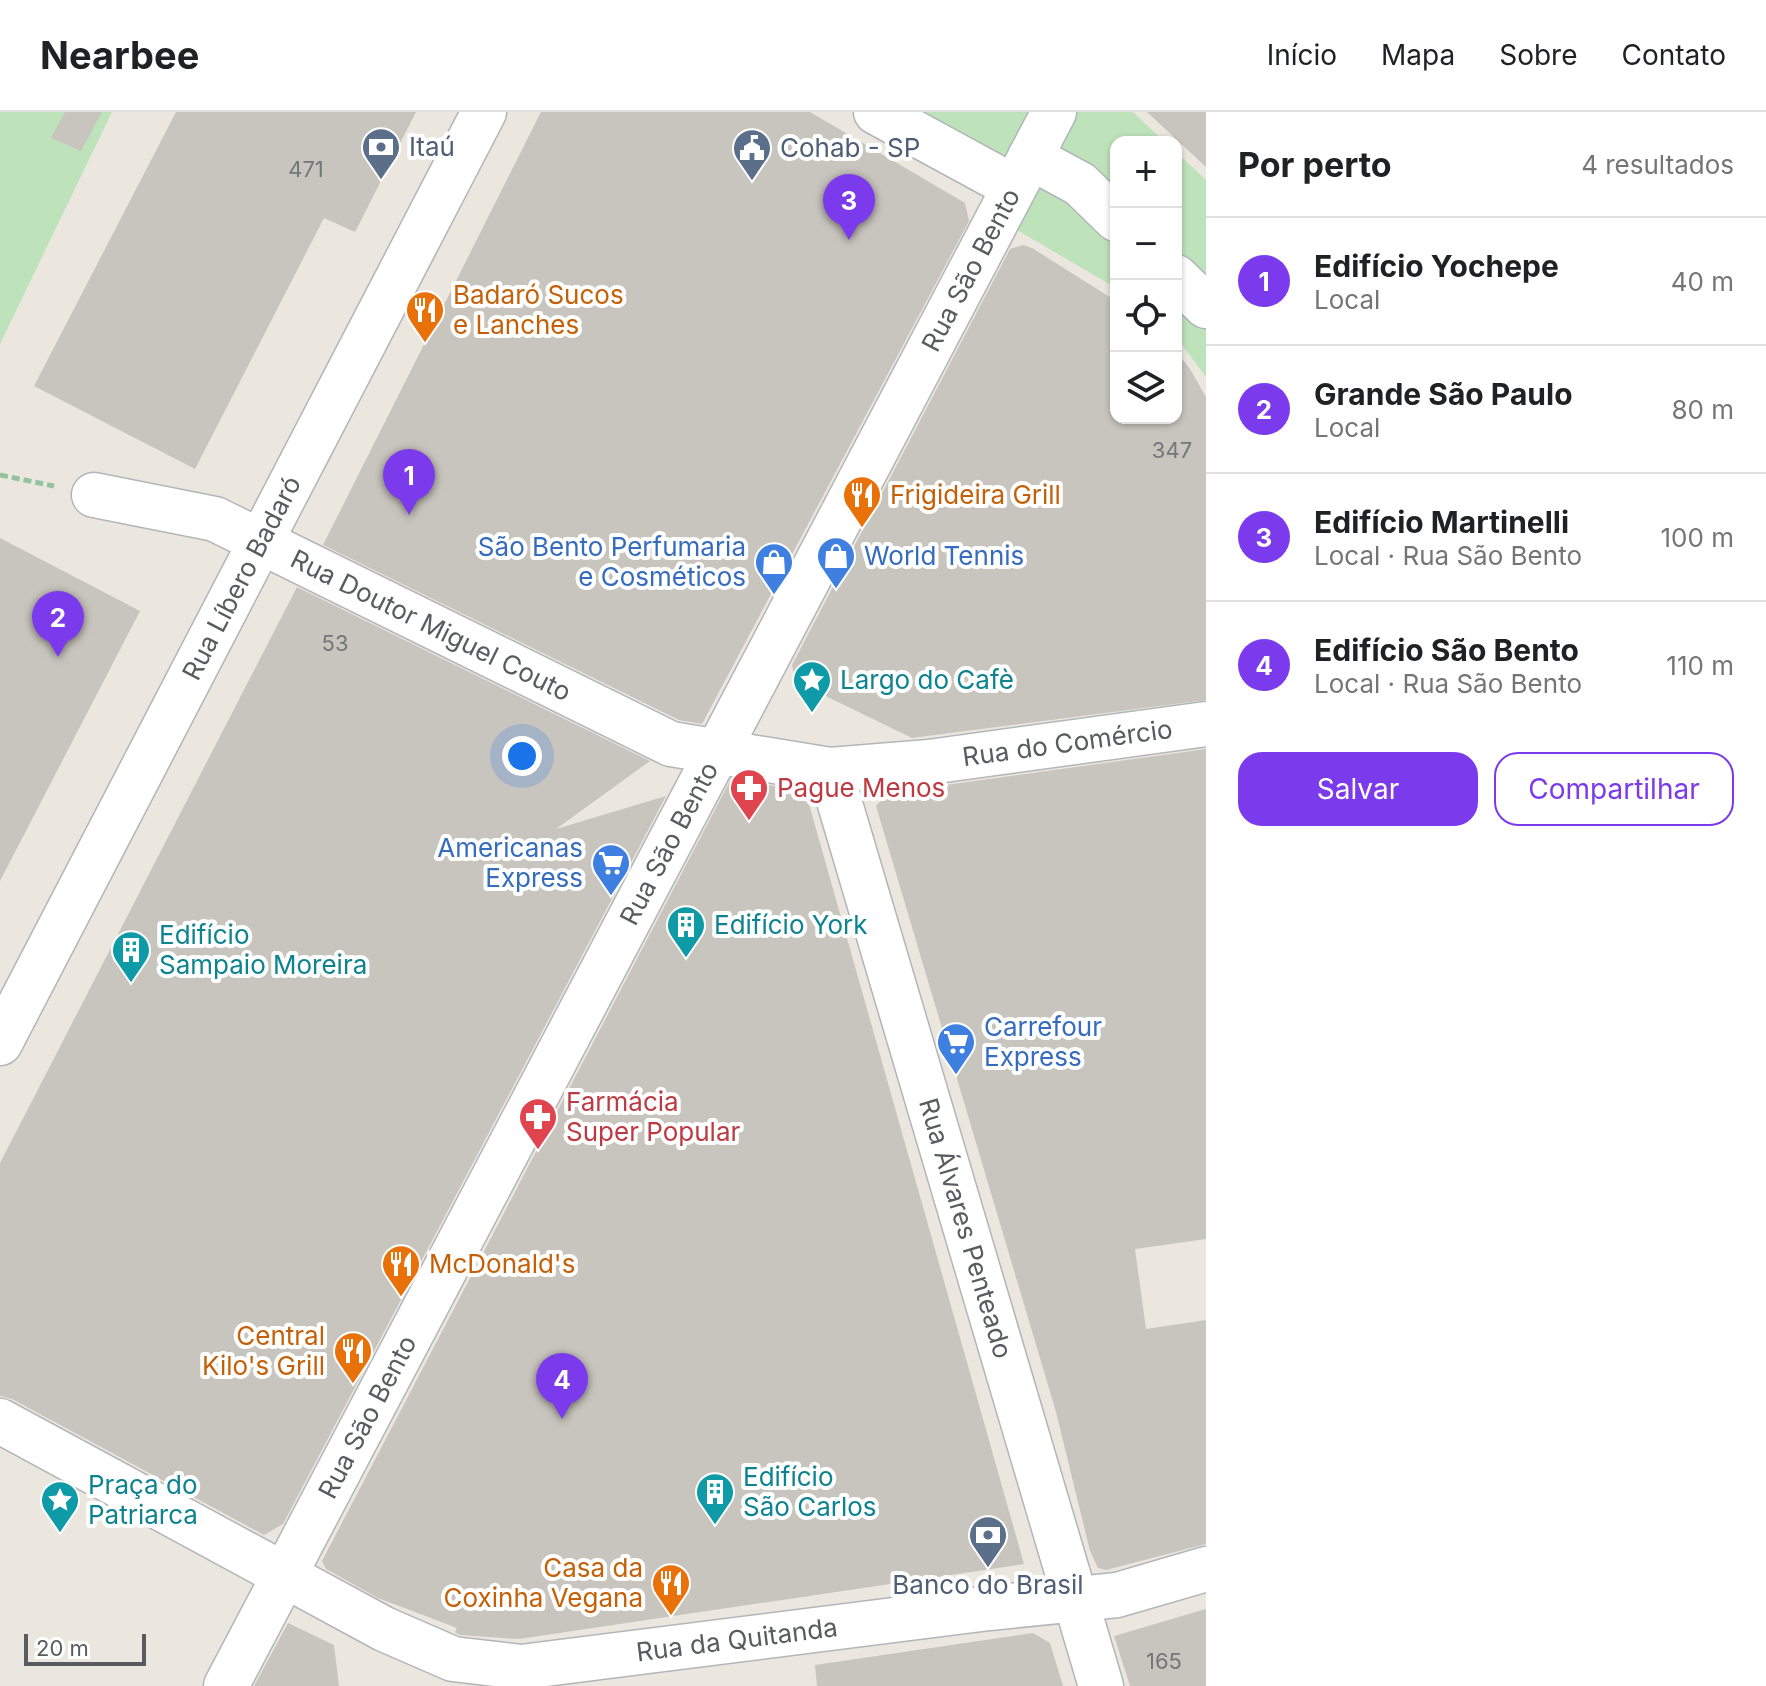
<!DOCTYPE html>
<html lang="pt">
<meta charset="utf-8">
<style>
:root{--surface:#fff;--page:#f2f2f2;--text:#202124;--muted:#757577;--line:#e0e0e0;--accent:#7c3aed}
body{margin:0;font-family:Inter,sans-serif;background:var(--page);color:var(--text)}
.controls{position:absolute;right:24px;top:24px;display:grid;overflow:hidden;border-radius:16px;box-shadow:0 2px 6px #0004}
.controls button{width:72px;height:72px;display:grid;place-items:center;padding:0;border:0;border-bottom:2px solid var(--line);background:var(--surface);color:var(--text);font:40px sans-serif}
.scale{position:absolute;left:24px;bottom:20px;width:122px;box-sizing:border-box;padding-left:8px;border:4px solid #585c60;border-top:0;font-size:22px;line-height:28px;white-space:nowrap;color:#585c60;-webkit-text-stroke:6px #fff;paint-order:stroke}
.you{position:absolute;left:522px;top:644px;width:28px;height:28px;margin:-20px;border:6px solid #fff;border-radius:50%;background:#1a73e8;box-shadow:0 0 0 12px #1a73e833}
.badge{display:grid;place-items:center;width:52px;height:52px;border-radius:50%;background:var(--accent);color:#fff;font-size:26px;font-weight:700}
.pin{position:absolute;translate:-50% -66px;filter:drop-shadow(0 2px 4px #0008)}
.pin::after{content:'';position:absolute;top:42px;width:28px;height:24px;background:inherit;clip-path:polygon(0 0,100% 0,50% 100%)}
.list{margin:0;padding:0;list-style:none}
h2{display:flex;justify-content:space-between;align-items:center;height:104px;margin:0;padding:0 32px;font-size:34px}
h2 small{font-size:26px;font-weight:400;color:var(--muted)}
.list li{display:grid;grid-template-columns:52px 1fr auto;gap:24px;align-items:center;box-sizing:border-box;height:128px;padding:0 32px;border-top:2px solid var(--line)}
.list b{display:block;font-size:30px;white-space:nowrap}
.list p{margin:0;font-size:26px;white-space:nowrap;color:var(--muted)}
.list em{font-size:26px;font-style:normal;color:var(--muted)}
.actions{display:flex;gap:16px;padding:24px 32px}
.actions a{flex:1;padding:18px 0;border:2px solid var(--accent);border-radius:24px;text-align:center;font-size:28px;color:var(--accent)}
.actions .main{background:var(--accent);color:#fff}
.icon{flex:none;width:44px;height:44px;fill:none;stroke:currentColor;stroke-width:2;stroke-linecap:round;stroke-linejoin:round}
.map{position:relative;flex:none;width:1206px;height:1574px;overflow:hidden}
header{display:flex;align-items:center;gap:48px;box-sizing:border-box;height:112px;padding:0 40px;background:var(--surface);border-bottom:2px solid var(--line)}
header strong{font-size:38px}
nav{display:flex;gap:44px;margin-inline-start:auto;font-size:28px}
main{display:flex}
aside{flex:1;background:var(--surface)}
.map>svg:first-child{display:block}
</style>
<header>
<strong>Nearbee</strong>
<nav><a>Início</a><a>Mapa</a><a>Sobre</a><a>Contato</a></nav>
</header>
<main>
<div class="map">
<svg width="1206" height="1574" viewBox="0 0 1206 1574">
<rect width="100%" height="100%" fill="#ebe7df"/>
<path fill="#bee3bb" d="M0,0H112L0,232Z
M917,0H1039L1010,52Z
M1077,0H1133L1165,30H1116V176L1017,118Z
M1176,40L1206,68V265L1176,225Z"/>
<path fill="#c8c4be" d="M65,0H102L81,39L51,26Z
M176,0H416L355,120L324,106L195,357L34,274Z
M541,0H810L965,91L969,109L702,612L679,608L323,433Z
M1147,0H1206V55Z
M1023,133L1032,136L1116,189V306H1176V239L1190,257L1206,285V588L912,626L803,573L794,563L792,553L1010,137Z
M0,426L140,499L0,769Z
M297,475L650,649L556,717L666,684L283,1412L264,1423L12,1287L0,1284V1051Z
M1206,637V1127L1135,1137L1146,1217L1206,1208V1432L1106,1458L1098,1456L1090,1439L1056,1300L876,694L888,681Z
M731,667L799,678L809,692L1024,1452L519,1527L460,1523L455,1520L457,1516L378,1486L326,1457L322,1449Z
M1206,1497V1574H1130L1114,1524Z
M288,1511L334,1533L339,1574H254Z
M1033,1521L1050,1531L1063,1574H817L815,1553Z"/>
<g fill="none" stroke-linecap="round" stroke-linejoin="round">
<g stroke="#b2b6ba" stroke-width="47">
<g id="street">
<path d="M876,0L1014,75"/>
<path d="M1030,45L1080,72L1116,107"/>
<path d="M1176,165L1206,194"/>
<path id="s1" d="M94,383L215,407L671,632L830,658L929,650L1206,612"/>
<path id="s2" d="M830,658L1101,1574"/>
<path id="s3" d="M0,1309L384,1517L453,1547L521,1555L989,1496L1117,1483L1206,1457"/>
<path id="s4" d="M226,1574L1054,0"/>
</g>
</g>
<g stroke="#b1b5ba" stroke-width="47">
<g id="secondary">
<path id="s5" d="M0,931L484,0"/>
</g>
</g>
<path stroke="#95c39e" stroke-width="5" stroke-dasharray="8 4" stroke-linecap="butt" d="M0,363L54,374"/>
<use href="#street" stroke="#fff" stroke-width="44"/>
<use href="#secondary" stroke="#fff" stroke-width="44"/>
</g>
<defs>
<g id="bank-pin" transform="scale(2)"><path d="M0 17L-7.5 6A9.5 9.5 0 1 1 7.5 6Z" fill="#5c6f8a" stroke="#fff"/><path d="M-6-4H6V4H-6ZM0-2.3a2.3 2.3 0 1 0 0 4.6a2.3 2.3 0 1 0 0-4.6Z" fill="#fff"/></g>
<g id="civic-pin" transform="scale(2)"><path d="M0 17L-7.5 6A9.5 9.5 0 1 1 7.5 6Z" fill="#5c6f8a" stroke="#fff"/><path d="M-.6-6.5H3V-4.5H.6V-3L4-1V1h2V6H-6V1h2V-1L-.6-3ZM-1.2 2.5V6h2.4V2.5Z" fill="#fff"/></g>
<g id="restaurant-pin" transform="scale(2)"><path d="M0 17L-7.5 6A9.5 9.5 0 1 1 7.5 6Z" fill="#e8710a" stroke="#fff"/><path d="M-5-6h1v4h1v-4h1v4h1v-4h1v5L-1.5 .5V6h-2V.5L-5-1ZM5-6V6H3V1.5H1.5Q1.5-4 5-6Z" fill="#fff"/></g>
<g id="shop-pin" transform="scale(2)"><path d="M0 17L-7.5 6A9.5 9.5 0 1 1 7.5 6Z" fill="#3f7fe0" stroke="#fff"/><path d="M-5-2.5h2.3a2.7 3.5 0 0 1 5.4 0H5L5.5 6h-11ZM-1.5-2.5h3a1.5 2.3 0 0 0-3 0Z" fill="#fff"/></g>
<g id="sight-pin" transform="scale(2)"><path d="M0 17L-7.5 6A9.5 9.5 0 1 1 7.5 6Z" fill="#0f9aa8" stroke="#fff"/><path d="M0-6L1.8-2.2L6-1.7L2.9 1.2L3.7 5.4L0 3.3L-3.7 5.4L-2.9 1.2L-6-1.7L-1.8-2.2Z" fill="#fff"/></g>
<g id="pharmacy-pin" transform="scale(2)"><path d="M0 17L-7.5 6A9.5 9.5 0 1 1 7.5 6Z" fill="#e0444e" stroke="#fff"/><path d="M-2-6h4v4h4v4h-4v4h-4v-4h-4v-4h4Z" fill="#fff"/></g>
<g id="supermarket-pin" transform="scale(2)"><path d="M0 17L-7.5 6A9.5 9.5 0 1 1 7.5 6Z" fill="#3f7fe0" stroke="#fff"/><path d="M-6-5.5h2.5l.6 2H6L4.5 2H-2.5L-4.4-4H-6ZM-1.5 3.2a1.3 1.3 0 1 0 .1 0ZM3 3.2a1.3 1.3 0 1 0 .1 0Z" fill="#fff"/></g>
<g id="building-pin" transform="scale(2)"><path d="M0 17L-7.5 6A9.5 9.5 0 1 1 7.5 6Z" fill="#0f9aa8" stroke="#fff"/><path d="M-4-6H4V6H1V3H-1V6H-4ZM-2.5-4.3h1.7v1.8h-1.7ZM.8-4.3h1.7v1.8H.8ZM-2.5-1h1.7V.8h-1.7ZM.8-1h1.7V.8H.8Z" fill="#fff"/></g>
</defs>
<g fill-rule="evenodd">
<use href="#bank-pin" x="381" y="35"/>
<use href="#civic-pin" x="752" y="36"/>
<use href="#restaurant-pin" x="425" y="198"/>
<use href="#restaurant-pin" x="862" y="383"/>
<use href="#shop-pin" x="836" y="444"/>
<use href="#shop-pin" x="774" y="450"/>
<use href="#sight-pin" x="812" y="568"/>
<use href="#pharmacy-pin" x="749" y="676"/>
<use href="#supermarket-pin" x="611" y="751"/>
<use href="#building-pin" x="686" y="813"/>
<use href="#building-pin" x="131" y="838"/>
<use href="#supermarket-pin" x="956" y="930"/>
<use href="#pharmacy-pin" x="538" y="1005"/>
<use href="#restaurant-pin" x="401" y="1152"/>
<use href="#restaurant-pin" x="353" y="1239"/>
<use href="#building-pin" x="715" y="1380"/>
<use href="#sight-pin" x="60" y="1388"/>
<use href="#bank-pin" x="988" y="1423"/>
<use href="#restaurant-pin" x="671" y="1471"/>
</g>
<g text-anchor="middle" stroke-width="8" stroke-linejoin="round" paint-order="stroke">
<g font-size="22" fill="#747678">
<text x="306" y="65">471</text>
<text x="1172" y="346">347</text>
<text x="335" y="539">53</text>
<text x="1164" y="1557">165</text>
</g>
<g font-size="26" fill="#4e5e75" stroke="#fff" text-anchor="start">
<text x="409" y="44">Itaú</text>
<text x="780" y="45">Cohab - SP</text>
<text x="988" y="1482" text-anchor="middle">Banco do Brasil</text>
</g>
<g font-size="26" fill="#585c60" stroke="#fff">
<text dy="9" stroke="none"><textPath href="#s4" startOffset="1600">Rua São Bento</textPath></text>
<text dy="9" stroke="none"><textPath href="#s5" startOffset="524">Rua Líbero Badaró</textPath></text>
<text dy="9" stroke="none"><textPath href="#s1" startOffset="364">Rua Doutor Miguel Couto</textPath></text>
<text dy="9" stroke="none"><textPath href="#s1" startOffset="1032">Rua do Comércio</textPath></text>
<text dy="9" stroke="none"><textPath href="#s4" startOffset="952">Rua São Bento</textPath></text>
<text dy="9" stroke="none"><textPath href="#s2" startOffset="478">Rua Álvares Penteado</textPath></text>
<text dy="9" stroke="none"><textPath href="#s4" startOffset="304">Rua São Bento</textPath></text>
<text dy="9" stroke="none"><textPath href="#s3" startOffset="798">Rua da Quitanda</textPath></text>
</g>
<g font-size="26" fill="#c56008" stroke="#fff" text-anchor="start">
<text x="453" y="192">Badaró Sucos<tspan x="453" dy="30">e Lanches</tspan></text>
<text x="890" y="392">Frigideira Grill</text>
<text x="429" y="1161">McDonald's</text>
<text x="325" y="1233" text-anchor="end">Central<tspan x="325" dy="30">Kilo's Grill</tspan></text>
<text x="643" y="1465" text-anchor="end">Casa da<tspan x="643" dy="30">Coxinha Vegana</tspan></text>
</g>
<g font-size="26" fill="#366cbe" stroke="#fff" text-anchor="end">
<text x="746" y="444">São Bento Perfumaria<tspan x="746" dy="30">e Cosméticos</tspan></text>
<text x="864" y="453" text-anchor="start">World Tennis</text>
<text x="583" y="745">Americanas<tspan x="583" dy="30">Express</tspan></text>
<text x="984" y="924" text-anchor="start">Carrefour<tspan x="984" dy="30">Express</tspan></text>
</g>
<g font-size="26" fill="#0d838f" stroke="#fff" text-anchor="start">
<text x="840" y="577">Largo do Cafè</text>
<text x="714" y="822">Edifício York</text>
<text x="159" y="832">Edifício<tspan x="159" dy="30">Sampaio Moreira</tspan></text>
<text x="743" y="1374">Edifício<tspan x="743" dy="30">São Carlos</tspan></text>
<text x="88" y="1382">Praça do<tspan x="88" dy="30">Patriarca</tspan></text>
</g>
<g font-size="26" fill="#be3a42" stroke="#fff" text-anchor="start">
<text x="777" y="685">Pague Menos</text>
<text x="566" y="999">Farmácia<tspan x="566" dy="30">Super Popular</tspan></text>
</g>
</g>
</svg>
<div class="controls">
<button>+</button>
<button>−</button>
<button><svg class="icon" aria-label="locate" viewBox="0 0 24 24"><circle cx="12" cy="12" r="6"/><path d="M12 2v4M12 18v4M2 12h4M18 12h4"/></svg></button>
<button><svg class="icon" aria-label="layers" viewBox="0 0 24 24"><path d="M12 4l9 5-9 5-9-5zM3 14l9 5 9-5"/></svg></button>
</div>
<div class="scale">20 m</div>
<div class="you"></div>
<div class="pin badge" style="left:409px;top:403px">1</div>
<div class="pin badge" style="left:58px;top:545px">2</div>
<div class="pin badge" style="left:849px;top:128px">3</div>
<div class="pin badge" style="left:562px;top:1307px">4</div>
</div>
<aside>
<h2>Por perto<small>4 resultados</small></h2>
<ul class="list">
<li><span class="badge">1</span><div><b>Edifício Yochepe</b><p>Local</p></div><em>40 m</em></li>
<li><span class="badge">2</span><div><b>Grande São Paulo</b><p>Local</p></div><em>80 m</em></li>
<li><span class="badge">3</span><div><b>Edifício Martinelli</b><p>Local · Rua São Bento</p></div><em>100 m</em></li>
<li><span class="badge">4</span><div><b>Edifício São Bento</b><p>Local · Rua São Bento</p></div><em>110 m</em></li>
</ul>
<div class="actions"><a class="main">Salvar</a><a>Compartilhar</a></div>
</aside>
</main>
